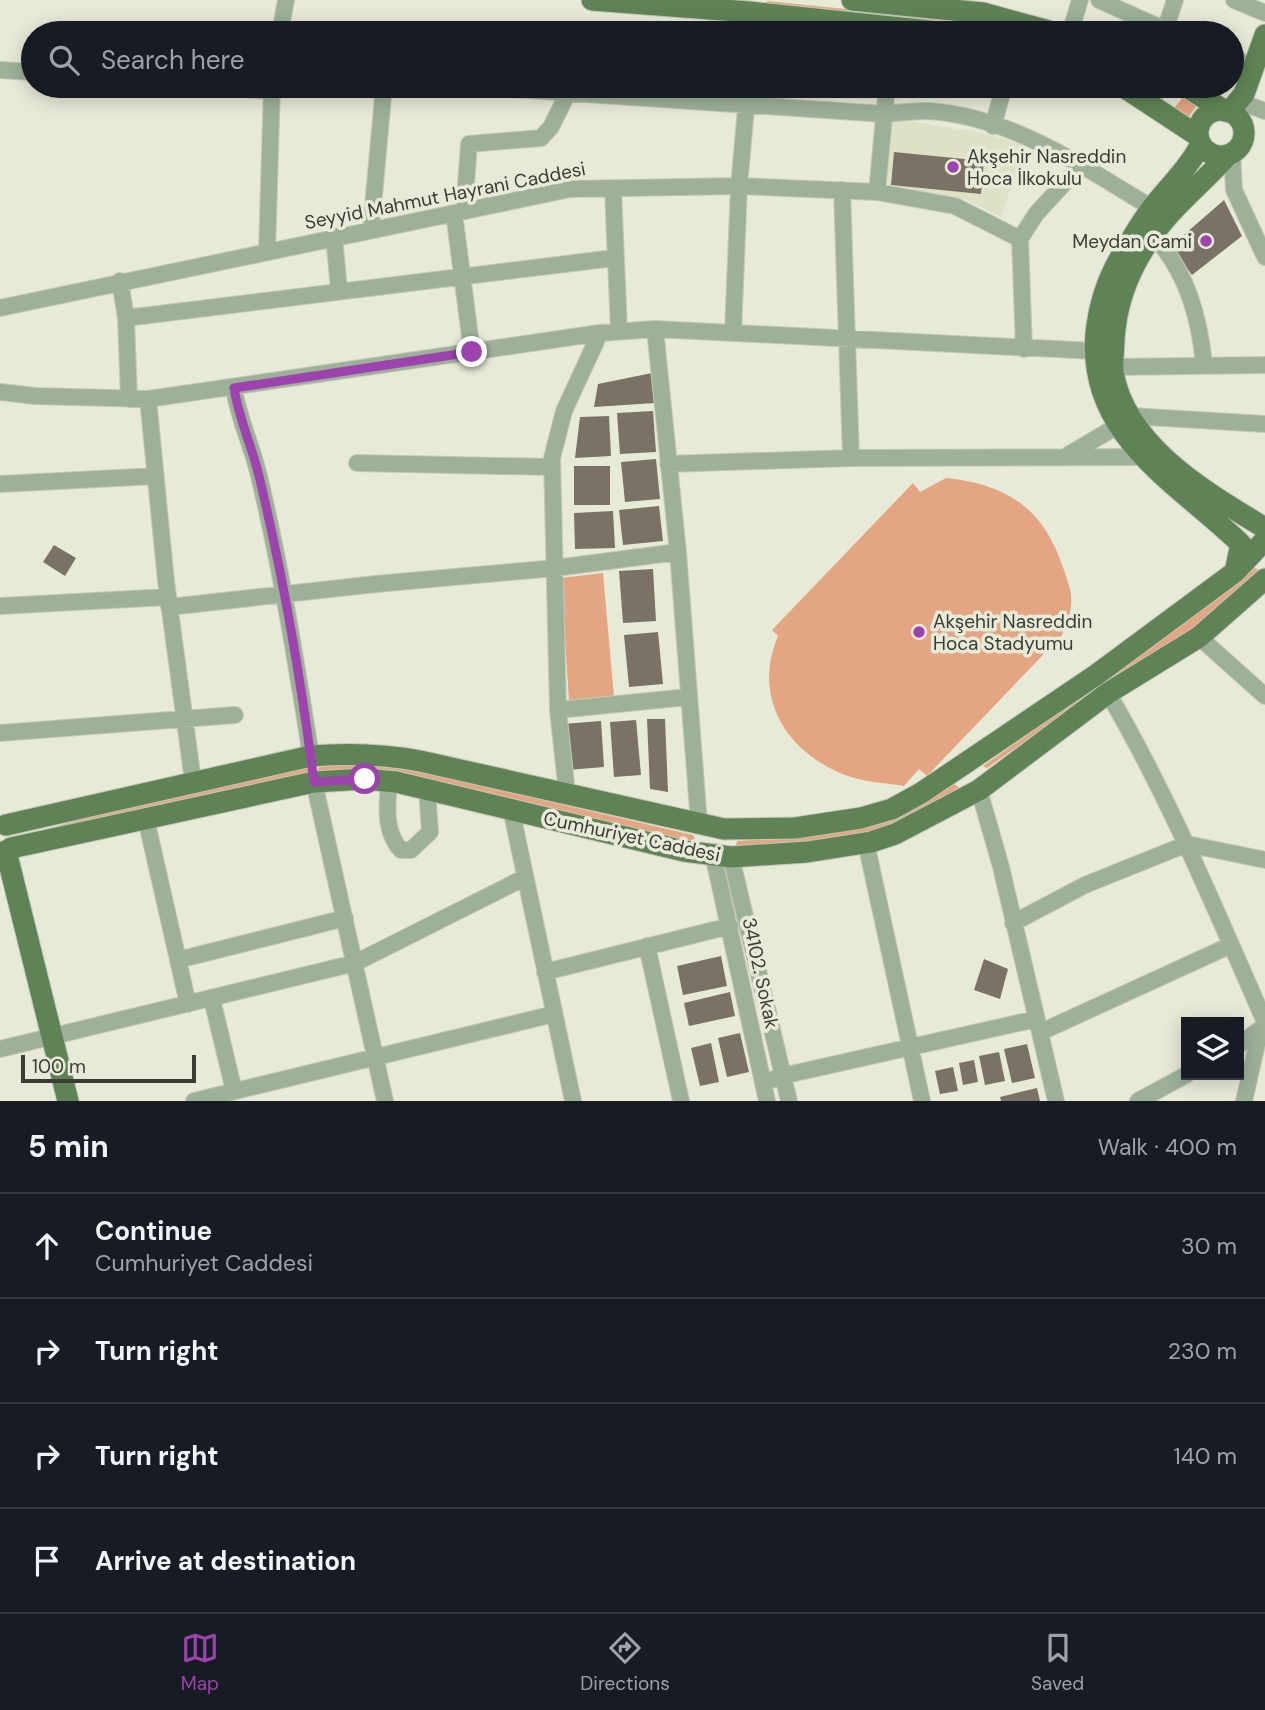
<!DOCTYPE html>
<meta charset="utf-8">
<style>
:root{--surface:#171b24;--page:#20242c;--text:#f1f3f6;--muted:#9ea1a6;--line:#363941;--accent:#9d43ae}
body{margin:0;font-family:"DM Sans",sans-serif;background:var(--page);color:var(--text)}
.controls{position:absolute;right:21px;bottom:21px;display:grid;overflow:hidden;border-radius:0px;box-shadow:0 4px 18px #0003}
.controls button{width:63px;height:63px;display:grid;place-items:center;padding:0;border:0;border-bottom:2px solid var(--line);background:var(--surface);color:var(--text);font:35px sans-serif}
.scale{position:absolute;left:21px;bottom:18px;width:175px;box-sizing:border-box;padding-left:7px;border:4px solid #3b3c35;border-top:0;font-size:19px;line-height:24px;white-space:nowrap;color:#3b3c35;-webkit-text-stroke:5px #e8ead8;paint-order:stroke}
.stop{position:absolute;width:21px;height:21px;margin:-16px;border:5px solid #9d43ae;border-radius:50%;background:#fff}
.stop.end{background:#9d43ae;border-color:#fff;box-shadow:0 2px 7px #0008}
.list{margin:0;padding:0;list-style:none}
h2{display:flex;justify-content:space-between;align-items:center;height:91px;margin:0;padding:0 28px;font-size:30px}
h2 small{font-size:23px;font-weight:400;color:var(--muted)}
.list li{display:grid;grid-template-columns:46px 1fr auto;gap:21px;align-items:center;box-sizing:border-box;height:105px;padding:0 28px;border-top:2px solid var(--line)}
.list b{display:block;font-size:26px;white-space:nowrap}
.list p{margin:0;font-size:23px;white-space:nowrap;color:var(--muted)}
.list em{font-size:23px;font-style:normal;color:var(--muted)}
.icon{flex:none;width:38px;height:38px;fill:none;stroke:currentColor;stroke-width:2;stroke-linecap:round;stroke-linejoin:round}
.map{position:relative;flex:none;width:1265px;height:1101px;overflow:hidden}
.search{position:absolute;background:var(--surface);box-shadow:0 4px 18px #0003;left:21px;right:21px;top:21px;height:77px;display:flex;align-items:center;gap:18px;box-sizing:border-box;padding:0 24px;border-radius:38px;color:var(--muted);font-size:26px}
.sheet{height:511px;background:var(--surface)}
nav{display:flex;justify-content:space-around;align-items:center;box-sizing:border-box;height:98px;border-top:2px solid var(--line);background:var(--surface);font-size:19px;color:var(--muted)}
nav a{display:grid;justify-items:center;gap:4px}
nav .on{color:var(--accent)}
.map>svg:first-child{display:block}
</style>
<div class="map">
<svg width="1265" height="1101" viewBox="0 0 1265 1101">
<rect width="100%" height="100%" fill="#e8ead8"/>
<path fill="#dfe1c7" d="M888,118L978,132L1025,145L1001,217L966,200L888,189Z"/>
<path fill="#e4a582" d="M767,1L984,23L1030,33H998L765,9Z
M1141,86L1168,87L1161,103Z
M1182,93L1197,105L1188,118L1172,110L1181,100Z
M946,478C1004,484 1041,506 1061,562C1073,595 1076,602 1062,635L927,776L919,769L904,786C886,783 863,782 845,775C786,752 752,697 778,636L772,630L913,483L920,492Z
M1253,567L1262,572L1212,615L1114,681L1109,677Z
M603,573L614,697L569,701L561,578Z
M1096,687L1097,691L987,768L983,766Z
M346,764H376L413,770L693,835L696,840L693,843L317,771L319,767Z
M308,767V772L27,835L126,806Z
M954,784L960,788L910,819L852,838L738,848L736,844L738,841L814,835L870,827L903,814Z"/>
<path fill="#7a7264" d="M894,152L984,161L981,194L891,185Z
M1224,200L1242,236L1192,275L1170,247Z
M652,373L655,403L594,407L598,384Z
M653,411L656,452L620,454L617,413Z
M609,416L611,456L575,458L580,417Z
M656,459L660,499L625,502L621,462Z
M574,466H610V505H574Z
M659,506L663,541L623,545L619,510Z
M613,511L615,548L575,549L574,513Z
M54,545L76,558L65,576L43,562Z
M653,569L656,621L623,623L619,571Z
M658,632L663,684L629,687L624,635Z
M647,719H665L668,792L650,789Z
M636,720L641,775L614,777L610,722Z
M601,721L604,767L567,770L563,724Z
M721,956L727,986L683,995L677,966Z
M984,959L1008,969L1000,999L974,990Z
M730,992L735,1016L689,1026L684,1003Z
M740,1033L749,1072L727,1077L718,1038Z
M711,1043L719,1082L700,1086L691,1048Z
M1027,1044L1035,1078L1012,1083L1004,1049Z
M999,1052L1005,1081L985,1085L979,1056Z
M974,1060L978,1082L963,1085L959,1063Z
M953,1067L958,1091L940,1094L935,1071Z
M1037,1088L1040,1101H1001L1000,1097Z"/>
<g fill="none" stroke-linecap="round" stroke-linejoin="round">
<g stroke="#c5c7b7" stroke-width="18">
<path id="minor" d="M1099,0L1172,33
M1234,0L1265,13
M280,33L286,0
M750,33V12
M1070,33L1080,0
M1164,33L1175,0
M1232,58L1254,67
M0,70L33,72
M210,86L271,91
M467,86L884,114C898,113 913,111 927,111C1009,115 1084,167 1152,208
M1251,106L1265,111
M993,126L1004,86
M1232,153L1234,190L1265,257
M613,189L619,331
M842,190L851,458
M877,192L887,86
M464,211L469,144L541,138L551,127L568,93
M454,213L472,352
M371,228L384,86
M1153,235C1187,272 1199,316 1204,364
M334,236L339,290
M267,251L272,86
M120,281L126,318L129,399
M0,308L570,189L739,186L877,192L955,206L1020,239
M126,318L614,258
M655,329L678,552L699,823
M733,333L739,186L748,86
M1024,349L1020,239L1036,214L1080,166
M1113,367L1265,365
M234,389C239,420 252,446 259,476C281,568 296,662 311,756
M0,392L35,396L148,399L600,333L655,329L1095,351
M148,399L166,581L193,781
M1131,416L1265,424
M1068,455L1119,425
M357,463L552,467
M668,464L851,458L1143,457
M0,484L156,476
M0,606L168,597
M169,607L376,584L555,568L678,552
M1199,637L1265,696
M1108,693C1170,799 1216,911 1265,1022
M558,710L688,697
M0,733L235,715
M314,782L385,1101
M389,782C387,805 384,832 401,850H411L430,832L427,789
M979,790L1001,867L1056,1101
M567,793L558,710L552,458L564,411L600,333
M511,809L573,1101
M146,819L188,1004
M866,843L922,1101
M713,854L767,1101
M731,857L789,1101
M1013,923L1085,885L1187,844L1265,860
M647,946L681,1101
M178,960L345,918
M545,972L730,926
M212,999L234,1091
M1041,1032L1231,945
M1239,1045L1263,1027
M0,1049L355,963L524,878
M763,1083L782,1076L1036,1019
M194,1101L554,1014
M1138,1101L1186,1075
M1244,1101L1260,1031"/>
</g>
<g stroke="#c5c7b7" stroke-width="23">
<path id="major" d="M592,0L750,12L948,33
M852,0L983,13L1056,33
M1122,86L1198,136
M1185,86L1225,111
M1198 133a23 23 0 1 1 46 0a23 23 0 1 1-46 0Z
M1229,112L1244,94L1265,35
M1228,155C1202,184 1170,208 1149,241C1129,270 1116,305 1114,340C1114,350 1112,362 1113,372C1126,447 1206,492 1265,528
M1236,571L1265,540
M6,825L311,756C349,753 383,754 420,761L724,829L795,828L861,818L892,809L921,793L1096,675L1235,572L1241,544C1177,482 1087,436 1096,333C1099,305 1108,277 1123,253C1132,238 1142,221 1152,208C1169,186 1188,169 1201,144
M11,848L314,782L365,779L396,782L684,851L731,857L807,852L871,842L895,834L979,790L1108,693L1199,637L1265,579
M6,851L68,1101"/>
</g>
<use href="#minor" stroke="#9db199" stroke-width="16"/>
<use href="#major" stroke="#5f8356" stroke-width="21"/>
</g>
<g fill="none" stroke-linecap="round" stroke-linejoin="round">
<path stroke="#9d43ae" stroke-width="9" d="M365,779L314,782C301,679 283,576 259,476C252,446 239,420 234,388L472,352"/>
</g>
<g fill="#9d43ae" stroke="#e8ead8" stroke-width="2.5">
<circle cx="953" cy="167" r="7"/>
<circle cx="1206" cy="241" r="7"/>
<circle cx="919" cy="632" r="7"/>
</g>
<g text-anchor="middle" stroke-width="7" stroke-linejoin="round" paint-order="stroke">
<g font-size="19" fill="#3b3c35" stroke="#e8ead8" text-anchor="start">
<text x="967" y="163">Akşehir Nasreddin<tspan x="967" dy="22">Hoca İlkokulu</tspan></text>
<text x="1192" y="248" text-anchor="end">Meydan Cami</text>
<text x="933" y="628">Akşehir Nasreddin<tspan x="933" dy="22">Hoca Stadyumu</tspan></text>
</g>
<g font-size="19" fill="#3b3c35" stroke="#e8ead8">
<text transform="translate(445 195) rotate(-11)" y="7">Seyyid Mahmut Hayrani Caddesi</text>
<text transform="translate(632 836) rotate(12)" y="7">Cumhuriyet Caddesi</text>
<text transform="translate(761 973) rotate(78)" y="7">34102. Sokak</text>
</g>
</g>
</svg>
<div class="controls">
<button><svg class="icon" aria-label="layers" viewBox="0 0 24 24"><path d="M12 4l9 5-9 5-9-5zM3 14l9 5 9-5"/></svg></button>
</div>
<div class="scale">100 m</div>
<div class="stop" style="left:365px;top:779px"></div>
<div class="stop end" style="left:472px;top:352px"></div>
<div class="search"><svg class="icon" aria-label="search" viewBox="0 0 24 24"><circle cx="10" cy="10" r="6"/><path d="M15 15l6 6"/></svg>Search here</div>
</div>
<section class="sheet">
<h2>5 min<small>Walk · 400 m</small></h2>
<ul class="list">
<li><svg class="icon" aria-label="ahead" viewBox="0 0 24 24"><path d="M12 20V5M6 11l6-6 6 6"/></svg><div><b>Continue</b><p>Cumhuriyet Caddesi</p></div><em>30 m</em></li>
<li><svg class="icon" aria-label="right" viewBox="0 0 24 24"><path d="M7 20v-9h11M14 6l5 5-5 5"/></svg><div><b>Turn right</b></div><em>230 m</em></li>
<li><svg class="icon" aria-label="right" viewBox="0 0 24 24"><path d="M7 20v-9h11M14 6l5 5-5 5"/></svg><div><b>Turn right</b></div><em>140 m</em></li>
<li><svg class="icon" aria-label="arrive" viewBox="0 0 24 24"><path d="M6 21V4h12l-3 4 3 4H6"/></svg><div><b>Arrive at destination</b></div></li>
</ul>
</section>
<nav>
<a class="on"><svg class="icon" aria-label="map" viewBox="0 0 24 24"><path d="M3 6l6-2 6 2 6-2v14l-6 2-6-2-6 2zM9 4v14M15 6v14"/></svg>Map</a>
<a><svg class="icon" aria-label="directions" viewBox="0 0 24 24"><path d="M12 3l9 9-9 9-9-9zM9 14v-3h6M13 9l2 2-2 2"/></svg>Directions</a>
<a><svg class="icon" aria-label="saved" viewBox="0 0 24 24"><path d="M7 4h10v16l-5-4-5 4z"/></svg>Saved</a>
</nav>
